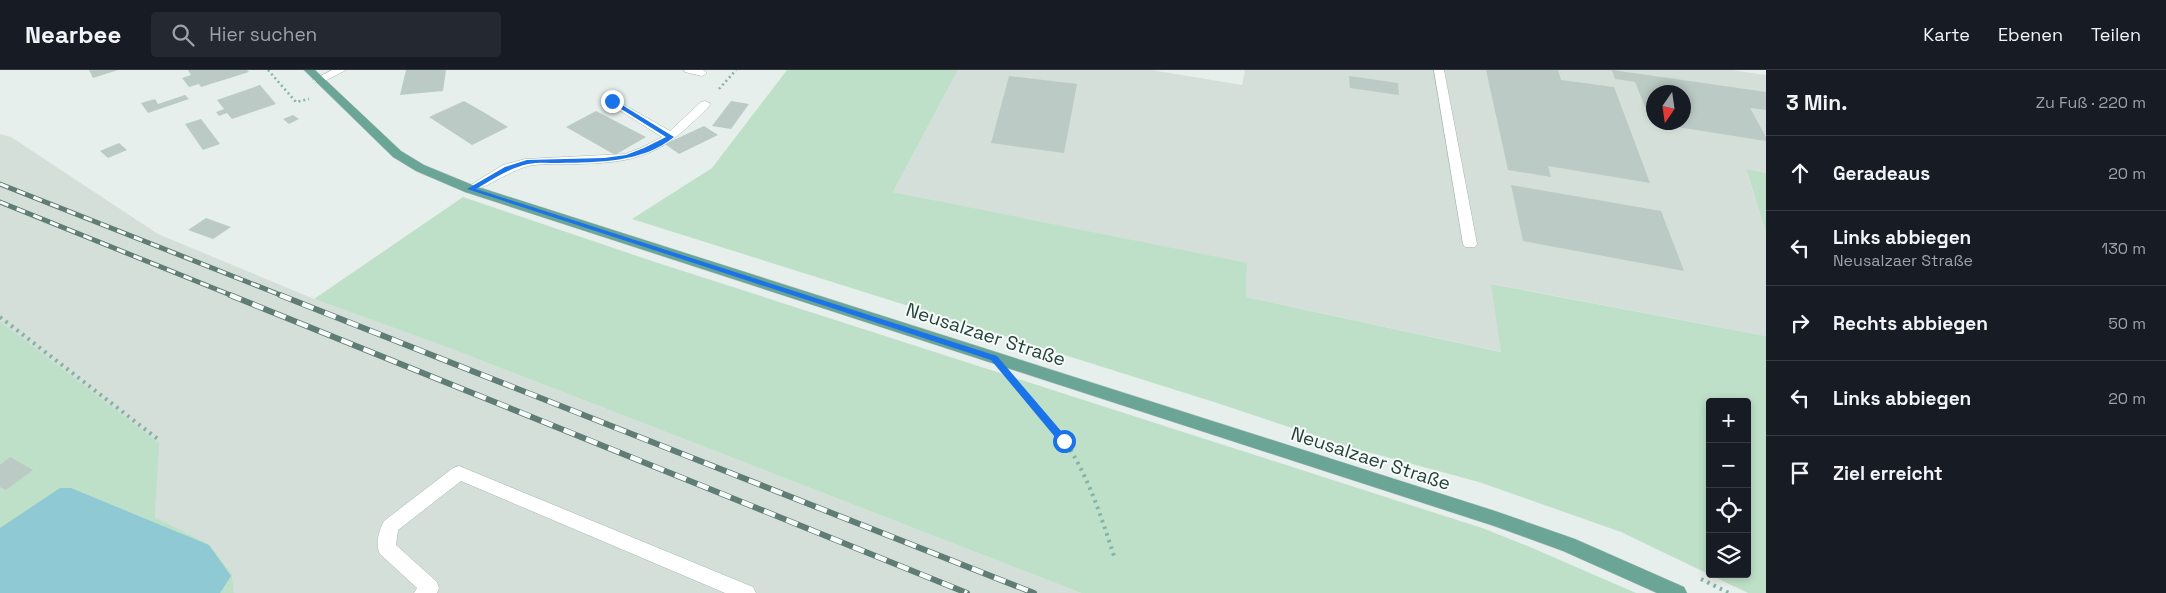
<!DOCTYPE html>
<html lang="de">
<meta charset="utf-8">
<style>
:root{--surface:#171b24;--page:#242831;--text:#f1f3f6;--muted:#9ea1a6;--line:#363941}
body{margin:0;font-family:"Space Grotesk",sans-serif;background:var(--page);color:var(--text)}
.controls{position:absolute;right:15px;bottom:15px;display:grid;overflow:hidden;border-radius:5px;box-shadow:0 2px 8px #0003}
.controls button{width:45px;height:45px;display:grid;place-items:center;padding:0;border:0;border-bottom:1px solid var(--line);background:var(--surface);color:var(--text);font:25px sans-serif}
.compass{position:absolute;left:1646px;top:15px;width:45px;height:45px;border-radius:50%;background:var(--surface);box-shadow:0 2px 8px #0003;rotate:193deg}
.stop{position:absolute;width:15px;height:15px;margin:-11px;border:4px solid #1a73e8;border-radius:50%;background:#fff}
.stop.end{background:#1a73e8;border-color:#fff;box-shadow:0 1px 5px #0008}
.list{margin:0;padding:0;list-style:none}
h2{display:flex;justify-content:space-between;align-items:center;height:65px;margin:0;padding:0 20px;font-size:21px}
h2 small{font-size:16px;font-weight:400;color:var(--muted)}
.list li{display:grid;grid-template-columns:32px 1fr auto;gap:15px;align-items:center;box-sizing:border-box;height:75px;padding:0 20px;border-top:1px solid var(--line)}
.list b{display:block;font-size:19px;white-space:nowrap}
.list p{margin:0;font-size:16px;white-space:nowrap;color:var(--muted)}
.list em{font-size:16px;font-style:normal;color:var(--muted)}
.icon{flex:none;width:28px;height:28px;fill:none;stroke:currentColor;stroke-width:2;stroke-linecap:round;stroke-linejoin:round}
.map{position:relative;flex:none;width:1766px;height:523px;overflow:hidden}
header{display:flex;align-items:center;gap:30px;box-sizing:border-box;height:70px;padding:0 25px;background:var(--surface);border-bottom:1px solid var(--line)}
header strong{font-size:24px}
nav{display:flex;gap:28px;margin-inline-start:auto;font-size:18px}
.search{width:350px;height:45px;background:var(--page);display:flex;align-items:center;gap:12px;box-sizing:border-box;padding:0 18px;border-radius:5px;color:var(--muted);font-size:19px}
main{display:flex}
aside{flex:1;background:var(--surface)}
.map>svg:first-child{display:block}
</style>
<header>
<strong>Nearbee</strong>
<div class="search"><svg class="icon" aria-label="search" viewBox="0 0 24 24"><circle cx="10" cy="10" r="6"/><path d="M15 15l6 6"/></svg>Hier suchen</div>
<nav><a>Karte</a><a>Ebenen</a><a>Teilen</a></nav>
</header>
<main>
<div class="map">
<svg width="1766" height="523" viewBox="0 0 1766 523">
<rect width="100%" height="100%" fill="#e6efeb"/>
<path fill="#d4dfda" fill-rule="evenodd" d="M958,0H1151L1242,15L1245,0H1732L1766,5V103L1746,100L1766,163V266L1492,214L1502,282L1246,227L1247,194L893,122ZM1654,22H1684V52H1654Z
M0,64L11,67L158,164L314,229L449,278L1081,523H234L232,504L209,474L155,447L158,373L0,251Z"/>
<path fill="#bfe0c8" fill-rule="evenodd" d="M787,0H958L893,122L1247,193L1246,227L1501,282L1491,214L1766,266V523H1748L1621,462L1479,412L1349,377L1214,332L632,149L712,98ZM1710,332H1747V504H1710Z
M1746,99L1766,103V163Z
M463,127L655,192L1485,459L1530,477L1636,523H1081L449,278L314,229Z
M0,251L159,373L155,447L209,474L232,504L234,523H0Z"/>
<path fill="#8ec9d4" d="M60,418H71L209,475L231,506L220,523H0V458Z"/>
<path fill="#bbcac4" d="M89,0H118L93,8Z
M188,0H247L249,2L201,17L199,14L189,17L182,8L191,5Z
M406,0H446L443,21L400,25Z
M1486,0H1558L1561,10L1614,17L1650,113L1548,96L1551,107L1508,100Z
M1612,0L1766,22V40L1750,38L1766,67V71L1658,54L1684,52V22H1654V53L1651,52L1635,12L1615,9Z
M1009,6L1077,14L1064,83L991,73Z
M1349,6L1398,13L1399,25L1350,18Z
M260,15L276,34L232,49L227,43L219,46L216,42L224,39L217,30Z
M185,25L189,29L148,43L141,33L155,29L158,34Z
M464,31L485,43L508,57L472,75L429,47Z
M731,31L749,34L731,59L712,56Z
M596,41L646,67L615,85L566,57Z
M293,45L299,49L289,54L283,49Z
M201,49L220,74L203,80L185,54Z
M704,56L718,65L679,84L665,74Z
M119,73L127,80L108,88L100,81Z
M1511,115L1661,141L1684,201L1523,171Z
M206,148L231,157L213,169L188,160Z
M10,387L33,400L6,420L0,417V395Z"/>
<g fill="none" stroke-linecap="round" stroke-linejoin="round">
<g stroke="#a8b8b2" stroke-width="1">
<path id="service" d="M684,0H703L707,3L702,6L685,2Z
M1434,0H1444L1477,174L1475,177H1465L1463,174Z
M612,28L670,61L701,32L705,31L711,34C705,41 698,47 692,53C656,88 626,93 577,94C562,95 543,93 528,96C511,100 476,124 465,122L464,119L503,95L525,89L625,84L643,77L662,67L608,33L606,31L608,29Z
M459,396L753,517L756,523H725L461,411L398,460L396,475L437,512L439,518L437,523H414L417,518L380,484C375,474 379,460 384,451L453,398Z"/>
</g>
<g stroke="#a8b8b2" stroke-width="1">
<path id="minor" d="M332,0H346L323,12H315L313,10Z"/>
</g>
<g stroke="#c2cac8" stroke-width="1">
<path id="primary" d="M304,0H315L401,81L424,95L475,116L1495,441L1575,469L1684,517L1687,523H1657L1563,481L1494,456L465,122L416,101L393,87Z"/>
</g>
<path stroke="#86b3a5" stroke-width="2.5" stroke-dasharray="2 3" stroke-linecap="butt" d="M268,0L296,32L309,29
M719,19L736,0"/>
<path stroke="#86b3a5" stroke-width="4" stroke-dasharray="2.5 4.5" stroke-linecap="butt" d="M0,247L159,370
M1021,321C1035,338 1051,353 1064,370C1088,405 1101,446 1114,486
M1701,509L1729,523"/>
<use href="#service" fill="#fff" fill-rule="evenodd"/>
<use href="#minor" fill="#fff" fill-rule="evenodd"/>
<use href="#primary" fill="#6aa596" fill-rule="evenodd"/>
<g stroke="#5f7d75" stroke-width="5">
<path id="rail-far1" d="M0,114L283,226
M0,132L233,226"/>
</g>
<g stroke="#5f7d75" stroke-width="6">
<path id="rail" d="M230,225L967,523
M280,225L1034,523"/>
</g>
<use href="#rail-far1" stroke="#f7fbf9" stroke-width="3" stroke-dasharray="9" stroke-linecap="butt"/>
<use href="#rail" stroke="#f7fbf9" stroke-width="4.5" stroke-dasharray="12" stroke-linecap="butt"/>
</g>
<path fill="#1a73e8" d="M610,30H614L674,67C642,93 598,92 559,93C549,93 538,92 528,94C509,98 493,109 476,119L997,286L1067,368V373H1060L991,290L467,119L505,97L527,90L604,88L626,85L644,78L666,67L610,32Z"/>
<g text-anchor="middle" stroke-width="4" stroke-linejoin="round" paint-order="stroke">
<g font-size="19" fill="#24423a" stroke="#f7fbf9">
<text transform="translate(986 264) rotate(18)" y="7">Neusalzaer Straße</text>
<text transform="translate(1371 388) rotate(18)" y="7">Neusalzaer Straße</text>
</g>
</g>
</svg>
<div class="controls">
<button>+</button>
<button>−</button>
<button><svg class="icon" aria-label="locate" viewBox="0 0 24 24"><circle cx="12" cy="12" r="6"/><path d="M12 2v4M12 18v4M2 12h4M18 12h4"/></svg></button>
<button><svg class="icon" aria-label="layers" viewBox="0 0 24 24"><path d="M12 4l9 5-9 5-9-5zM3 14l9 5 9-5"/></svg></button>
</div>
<svg class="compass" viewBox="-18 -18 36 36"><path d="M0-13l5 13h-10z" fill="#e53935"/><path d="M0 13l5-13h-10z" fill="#9ea1a6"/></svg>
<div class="stop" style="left:1064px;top:371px"></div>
<div class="stop end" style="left:612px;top:31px"></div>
</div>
<aside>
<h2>3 Min.<small>Zu Fuß · 220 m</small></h2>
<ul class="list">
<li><svg class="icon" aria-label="ahead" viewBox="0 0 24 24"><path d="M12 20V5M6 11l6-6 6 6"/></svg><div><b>Geradeaus</b></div><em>20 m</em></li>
<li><svg class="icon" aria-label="left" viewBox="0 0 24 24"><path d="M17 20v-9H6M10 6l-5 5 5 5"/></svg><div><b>Links abbiegen</b><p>Neusalzaer Straße</p></div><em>130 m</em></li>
<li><svg class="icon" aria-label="right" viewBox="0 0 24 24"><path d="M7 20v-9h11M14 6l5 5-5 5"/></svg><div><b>Rechts abbiegen</b></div><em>50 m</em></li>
<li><svg class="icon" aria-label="left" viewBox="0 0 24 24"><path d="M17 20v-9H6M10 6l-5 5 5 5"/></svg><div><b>Links abbiegen</b></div><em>20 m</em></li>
<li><svg class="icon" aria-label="arrive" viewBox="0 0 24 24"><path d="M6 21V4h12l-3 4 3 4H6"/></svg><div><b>Ziel erreicht</b></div></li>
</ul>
</aside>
</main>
